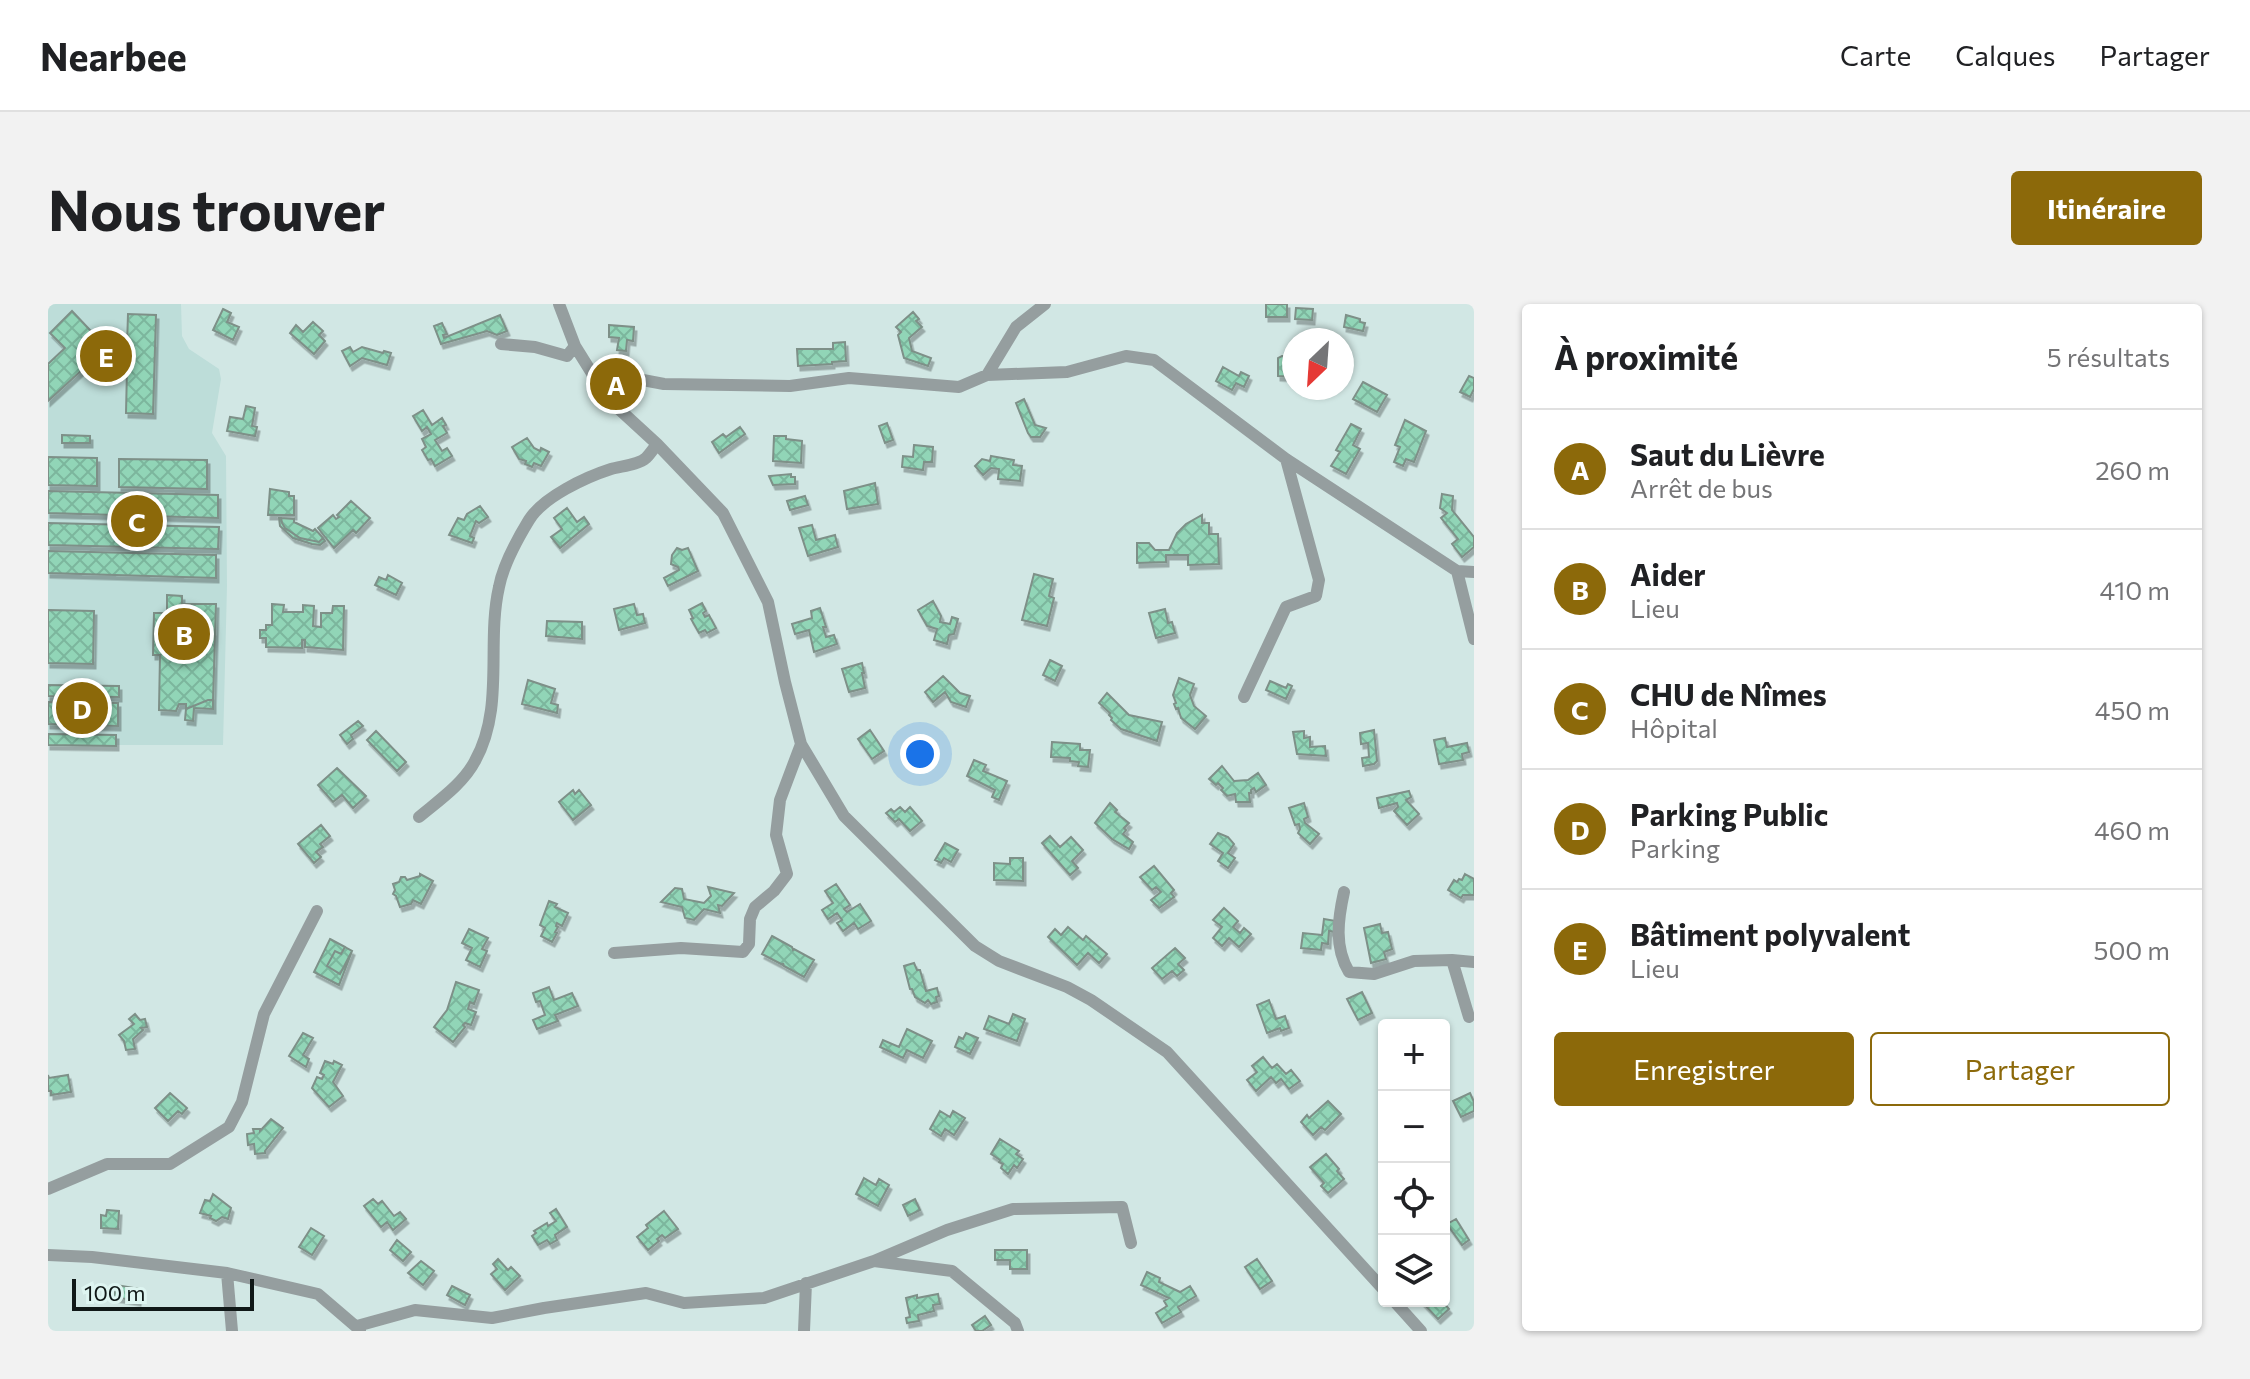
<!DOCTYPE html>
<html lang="fr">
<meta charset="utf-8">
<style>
:root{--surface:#fff;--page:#f2f2f2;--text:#202124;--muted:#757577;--line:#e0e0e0;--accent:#8c690a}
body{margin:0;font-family:Commissioner,sans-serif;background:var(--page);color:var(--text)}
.controls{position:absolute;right:24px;bottom:24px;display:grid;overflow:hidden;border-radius:8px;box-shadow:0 2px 6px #0004}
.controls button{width:72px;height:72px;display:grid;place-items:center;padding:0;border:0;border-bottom:2px solid var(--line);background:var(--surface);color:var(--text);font:40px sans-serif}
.compass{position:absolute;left:1234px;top:24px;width:72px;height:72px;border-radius:50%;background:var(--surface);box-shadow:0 2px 6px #0004;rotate:205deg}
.scale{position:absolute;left:24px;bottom:20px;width:182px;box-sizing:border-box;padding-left:8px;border:4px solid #101817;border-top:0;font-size:22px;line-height:28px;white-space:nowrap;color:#101817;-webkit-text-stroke:6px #def5f1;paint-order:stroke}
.you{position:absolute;left:872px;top:450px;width:28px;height:28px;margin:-20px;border:6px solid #fff;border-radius:50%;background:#1a73e8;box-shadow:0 0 0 12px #1a73e833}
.badge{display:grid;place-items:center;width:52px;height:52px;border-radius:50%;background:var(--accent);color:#fff;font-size:26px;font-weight:700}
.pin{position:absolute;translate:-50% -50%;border:4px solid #fff;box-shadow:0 2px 8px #0006}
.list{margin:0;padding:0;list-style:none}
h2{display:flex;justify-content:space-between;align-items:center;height:104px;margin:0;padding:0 32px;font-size:34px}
h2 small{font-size:26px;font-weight:400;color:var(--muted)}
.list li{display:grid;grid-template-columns:52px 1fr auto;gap:24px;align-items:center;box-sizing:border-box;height:120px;padding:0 32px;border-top:2px solid var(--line)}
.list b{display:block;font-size:30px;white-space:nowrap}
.list p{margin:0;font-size:26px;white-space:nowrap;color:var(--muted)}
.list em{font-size:26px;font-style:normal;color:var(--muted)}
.actions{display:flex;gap:16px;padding:24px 32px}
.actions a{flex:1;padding:18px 0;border:2px solid var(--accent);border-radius:8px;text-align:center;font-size:28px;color:var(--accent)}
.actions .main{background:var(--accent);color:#fff}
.icon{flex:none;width:44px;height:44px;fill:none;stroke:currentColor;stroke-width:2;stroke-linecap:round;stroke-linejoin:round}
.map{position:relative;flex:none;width:1426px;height:1027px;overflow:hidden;border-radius:8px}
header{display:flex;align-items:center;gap:48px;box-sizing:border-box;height:112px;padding:0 40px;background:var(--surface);border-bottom:2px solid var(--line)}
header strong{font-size:38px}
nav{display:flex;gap:44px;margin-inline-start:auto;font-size:28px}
.intro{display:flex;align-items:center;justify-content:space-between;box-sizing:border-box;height:192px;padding:0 48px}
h1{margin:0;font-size:56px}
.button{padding:20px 36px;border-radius:8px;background:var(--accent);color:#fff;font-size:28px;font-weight:700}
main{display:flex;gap:48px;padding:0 48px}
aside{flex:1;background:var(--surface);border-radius:8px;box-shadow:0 2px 6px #0004}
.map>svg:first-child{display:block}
</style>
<header>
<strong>Nearbee</strong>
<nav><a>Carte</a><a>Calques</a><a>Partager</a></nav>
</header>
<div class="intro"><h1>Nous trouver</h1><a class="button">Itinéraire</a></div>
<main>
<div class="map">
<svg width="1426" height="1027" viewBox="0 0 1426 1027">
<defs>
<pattern id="building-cross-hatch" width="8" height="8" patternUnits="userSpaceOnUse" patternTransform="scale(2)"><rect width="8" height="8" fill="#91d5b7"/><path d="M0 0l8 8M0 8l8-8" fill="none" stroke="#7cb69d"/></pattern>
<filter id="shadow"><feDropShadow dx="2.5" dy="4.5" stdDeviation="0" flood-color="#0004"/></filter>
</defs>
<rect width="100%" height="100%" fill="#d1e7e4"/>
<path fill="#bdddd9" d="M0,0H133L134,32L141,45L171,65L173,75L164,129L178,152L179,282L175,441H0Z"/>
<path fill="url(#building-cross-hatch)" stroke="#7e9088" stroke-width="2" filter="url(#shadow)" d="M1218,0H1239V13H1218Z
M1248,4L1265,5L1264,16L1247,15Z
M175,5L183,9L179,18L191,23L185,36L165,26Z
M24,7L43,27L46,37L45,41L79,42L80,10L108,11L105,110L78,109L79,65L36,64L0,97V60L17,44L2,29Z
M865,8L871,15L868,17L874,23L861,34L864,47L883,54L880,62L856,54L850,31L853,28L848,23Z
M452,11L459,27L449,31L439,27L393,40L386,22L394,19L399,30L395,31L396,34Z
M1298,11L1312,15V18L1317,19L1315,27L1296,23Z
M265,18L275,27L271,31L277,37L266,50L242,29L248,21L255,28Z
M561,21L586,23L585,37L579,36L578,47L569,46L571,34L561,33Z
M797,38L798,57L784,58V60L750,62L749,45H785V39Z
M302,43L305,48L314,43L335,49L336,47L343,49L339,61L314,54L302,62L294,47Z
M1234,52L1246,53V73L1230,72V54Z
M1175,63L1191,72L1193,68L1201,72L1196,83L1188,79L1184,86L1168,77Z
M1421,72L1426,74V85L1422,93L1412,88Z
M1315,78L1339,91L1329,108L1305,95Z
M976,95L987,121L998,124L992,133H983L980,129L968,99Z
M198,102L207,104L204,122L209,123L207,132L179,127L182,113L195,115Z
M375,106L384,121L394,114L398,121L395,122L399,129L387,136L394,147L399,144L404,152L387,162L383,155L380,156L374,146L378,143L374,135L383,130L379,123L374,127L365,112Z
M1357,116L1378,127L1366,158L1358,155L1355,162L1346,158L1352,143L1347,141Z
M839,119L845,136L837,139L831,122Z
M1303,120L1313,125L1305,141L1312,145L1298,170L1283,162L1292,148L1288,146Z
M692,123L697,130L671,149L664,138L675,130L678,133Z
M14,131L42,132V139H14Z
M726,132H738V135L754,137L753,159L725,157Z
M479,134L486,144L492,147L493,144L501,148L493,162L486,159L484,163L477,160L478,157L471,155L464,143Z
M866,141L885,143L884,158H876L875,166L854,163L855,152L865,153Z
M943,152L966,156L965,161L974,162L972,177L950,175L951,165L943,164L935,171L927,162L934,155L942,157Z
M0,153L49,154V182L0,181Z
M71,155L159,156V185L71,183Z
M743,170V173H747V180L725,181L721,172Z
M827,179L830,200L799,205L796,187Z
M222,185L241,188V192H246V211H220Z
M0,187L170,191V214L0,209Z
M1394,190L1405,192L1404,206L1426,233V243L1414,253L1404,240L1410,235L1393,214L1399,209L1392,204Z
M757,192L760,201L742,206L739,197Z
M303,197L322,214L308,229L305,226L286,244L270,224L285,211L288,215L291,213L289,211Z
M432,202L440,213L431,219L428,217L422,232L426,234L424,239L401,231L410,214L416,216L419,210Z
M519,204L529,218L536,213L541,220L512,244L503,233L514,225L506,214Z
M1154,211V219H1161V230H1170L1171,260L1140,261V251H1118V258L1089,259V239H1101L1107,246H1121L1129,229L1138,220Z
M231,214H233L234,219L237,224L252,234L271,238L275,234L277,237L272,241L264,240L245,234L232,222Z
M233,214L246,215V218L265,227L267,225L275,234L271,238L252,234L237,224L234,219Z
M0,219L171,223L170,245L0,241Z
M764,221L768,236L787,231L790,243L760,252L751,224Z
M629,244L634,246L640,244L650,267L620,282L616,274L631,266L630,263L623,260L624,251Z
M0,247L168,251V274L0,269Z
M986,270L1005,275L1001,292L1006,294L999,322L974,316Z
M340,271L354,279L348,291L327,281L331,273L338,276Z
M119,291L134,292V300H168L165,396H160L138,405V400H131L128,407L111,406L112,351H105L106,309H119Z
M885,297L893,312L892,318L902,320L904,313L910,315L906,330L901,331L899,340L886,336L889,325L879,322L870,306Z
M654,299L658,307L655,309L657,313L661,311L668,324L659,329L657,326L651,329L643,315L645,314L641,306Z
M224,300L236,301L235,308H255V301L266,302L265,322L273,323V309H284L285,302H296L295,346L257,343V336H254V344L218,343V334H212V326H218V321H224Z
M586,300L589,311L595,310L597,319L571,326L566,305Z
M772,304L778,323H775L778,333L786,331L789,340L766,348L761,326L747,330L744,320L764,314L763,307Z
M1117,305L1120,319L1124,318L1127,329L1108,334L1101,309Z
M0,306L46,307L45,360L0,359Z
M499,317L534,318V335L498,332Z
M1002,356L1014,362L1007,377L995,371Z
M814,359L816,369H814L817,384L801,388L794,365Z
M895,372L912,389L922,392L918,403L903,398L897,388L885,398L877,388Z
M1131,374L1146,380L1142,391L1146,402L1158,412L1147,425L1133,414L1130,404L1128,405L1126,400L1128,399L1125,391Z
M480,376L507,385L503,399L510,401L509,409L474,400Z
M1222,377L1238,384L1240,380L1244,382L1238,395L1218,386Z
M0,381L71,382V393L0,392Z
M1059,389L1081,411L1114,418L1109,437L1073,425L1063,416L1064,414L1061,411L1062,409L1051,399Z
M160,396H165V405L146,404L145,417L137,416L138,405Z
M0,398L70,399V422L0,420Z
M310,417L315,422L303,431L305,435L299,440L292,431Z
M822,426L836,447L824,455L810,435Z
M1326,426L1329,457L1326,460L1315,462L1314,454L1321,453L1320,439L1313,440L1312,429Z
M328,427L358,458L349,467L319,436Z
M1256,427V434L1262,433V443L1277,442L1278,452L1249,450L1245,428Z
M0,430L68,431V442L0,441Z
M1397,434L1399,443L1419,439L1421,448L1414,450L1415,456L1391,460L1386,436Z
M1004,438L1032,440V446H1042L1040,463L1030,462L1031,458L1022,457V454L1003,453Z
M926,456L938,461L935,467L959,477L951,496L944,493L947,486L919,472Z
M1174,462L1186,477L1200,476L1210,469L1218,481L1208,488L1206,484L1203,486V489H1201L1202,498H1188L1187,490L1179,492L1173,486L1175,484L1170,479L1168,481L1161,475Z
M289,464L318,492L305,504L294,491L285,498L270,481Z
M525,486L527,490L531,486L543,501L525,516L511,498Z
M1361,487L1363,493L1358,496L1371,510L1359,521L1346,507L1350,503L1349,499L1331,504L1329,494Z
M1062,499L1069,506L1067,508L1081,519L1076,524L1078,526L1075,530L1085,538L1081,545L1064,535L1047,519Z
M1256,499L1260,513L1256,515L1257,519L1271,530L1262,540L1250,529L1252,525L1251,520L1247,521L1241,504Z
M852,503L857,508L862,503L874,517L862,527L851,515L847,518L838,509L843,505L846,508Z
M273,521L282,532L272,540L275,543L268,548L273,553L266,559L250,540Z
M1170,529L1180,533L1186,540L1180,549L1187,554L1180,564L1170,557L1175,549L1162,540Z
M1002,532L1012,543L1023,533L1035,546L1024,557L1030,564L1022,571L994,539Z
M897,539L910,546L903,558L896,554L893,559L887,556Z
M962,554H975V577L946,576V559L962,560Z
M1106,562L1126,586L1123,589L1126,593L1111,604L1103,596L1113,588L1108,583L1104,586L1092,573Z
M372,570L385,577L373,600L365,596L363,600L352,603L348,592L345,590L347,586L345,580L351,578L353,573H357L359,576L372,572Z
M1417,570L1426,575V591H1415L1413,594L1400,586L1406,576L1409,578L1411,575L1414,576Z
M788,580L802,601L796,605L799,608L812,600L823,617L810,625L806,619L795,627L789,619L794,616L789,609L780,615L774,606L785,599L777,587Z
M660,583L686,589L674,602L670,601L672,609L656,605L646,616L637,614L634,603L613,598L627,584L634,585L636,595L656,599L663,592Z
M501,597L509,600L507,603L520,609L514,622L509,619L508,622L510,623L507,628L509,629L504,638L493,632L497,624L492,621Z
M1176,604L1190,617L1185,623L1192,629L1196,624L1203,630L1191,643L1181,634L1174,642L1165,634L1174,623L1165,616Z
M1276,615L1288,617L1287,628L1281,627L1280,640L1274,639L1273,646L1253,644L1255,629L1274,631Z
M1332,620L1334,629L1340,628L1344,645L1336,648L1338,655L1323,659L1316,624Z
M1020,623L1035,636L1038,632L1059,650L1051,659L1040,649L1029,661L1000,633L1007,625L1013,631Z
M421,625L440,634L434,645L439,647L432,663L418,656L424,644L414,639Z
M724,632L744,643L745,646L746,645L766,656L756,673L736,662L735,659V661L714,650Z
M282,635L297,643L293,650L287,647L279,662L289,668L292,670L304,647L291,681L266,668Z
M297,643L304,647L292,670L279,662L287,647L293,650Z
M1127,644L1137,654L1130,660L1136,666L1129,672L1124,667L1114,675L1104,664Z
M866,659L869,666H872L878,687L889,684L891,692L888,693L889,698L883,700L880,696L877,699L867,693L864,685H862L856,662Z
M408,678L431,686L426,700L422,698L420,705L428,708L423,721L417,719L415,721L417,723L405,738L386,723L399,706Z
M501,683L506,696L524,689L530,702L507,711L510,717L489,725L485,716L497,711L492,697L488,698L485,689Z
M1314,688L1324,709L1310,716L1299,695Z
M1221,696L1228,715L1237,712L1241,724L1233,727L1232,724L1219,729L1209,701Z
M87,710L92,716L97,715L99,723L93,724L95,726L85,735L87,745L78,746L76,737L71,731L86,720L81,715Z
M965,710L977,715L969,737L936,725L941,712L961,720Z
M859,725L884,737L875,754L859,746L855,754L832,743L835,736L851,743Z
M255,729L265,734L255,751L261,755L258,763L241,752Z
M918,729L930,734L922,750L907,743L911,733L915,735Z
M1215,753L1224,764L1229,760L1238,770L1243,766L1252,777L1241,785L1233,775L1228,779L1223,773L1208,787L1199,776L1209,768L1204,762Z
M277,757L285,760L286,757L294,761L285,778L295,792L281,803L264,784L269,773L274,775L276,771L272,769Z
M0,771L1,774L20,771L23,788L3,791V787H0Z
M122,789L139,804L134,810L130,807L120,817L107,804Z
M1422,789L1426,798V807L1413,813L1405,797Z
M1280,797L1293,810L1277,826L1273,823L1265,831L1253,818L1259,811L1261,814Z
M892,807L902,813L905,807L917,814L906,831L897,825L893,832L882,825Z
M223,815L235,824L217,847V849L207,850L206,840L200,841L199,830L206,829L205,825H212V827Z
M952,835L971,847L968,850L975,855L969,864L966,861L960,870L953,864L955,860L951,858L952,856L943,850Z
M1278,850L1291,865L1289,867L1296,875L1280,889L1273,882L1276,879L1262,863Z
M816,874L828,881L831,875L841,881L830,902L808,890Z
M165,890L183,904L180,915L174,913L168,917L162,914L163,912L152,909L157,896L162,897Z
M325,895L330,900L334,897L346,912L352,908L358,915L345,926L339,918L333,923L316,902Z
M867,895L872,906L860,912L855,901Z
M508,905L519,923L507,931L509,936L502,940L499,936L490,941L484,932L488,929L486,927L499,919L500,922L508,917L502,909Z
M59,906L71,907L70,925L53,924V911L58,912Z
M616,907L630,925L617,934L614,931L609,935L611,937L600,946L589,933L600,924L598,921Z
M1408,915L1421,936L1414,941L1399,920Z
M263,924L276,932L264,951L251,943Z
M349,936L363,948L355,957L342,946Z
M947,946H979V965H962V956H947Z
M450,955L460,966L463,963L472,972L457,986L443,970L449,965L445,960Z
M1209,955L1224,977L1212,985L1197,963Z
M373,957L386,967L375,981L360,969Z
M1099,968L1112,974L1111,978L1132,988L1142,982L1148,992L1130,1003L1133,1008L1114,1019L1108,1009L1119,1002L1116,997L1121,994L1093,981Z
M68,981L92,985L90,997L66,993Z
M404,982L422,991L417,1001L399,991Z
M890,990L892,1000L885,1001L886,1007L870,1011L871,1017L859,1019L858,1014L862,1013L858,994L869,991V994Z
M1373,997H1394L1401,1005L1390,1015Z
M937,1012L943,1021L934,1027H928L924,1021Z"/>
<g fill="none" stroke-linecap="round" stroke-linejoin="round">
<path stroke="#959e9f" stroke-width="12" d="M511,0L527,42L560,95L609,140L675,209L720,298L737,378L753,440L796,512L927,642L951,657L1019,683L1043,696L1119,748L1336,986
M453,40L487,43L519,52L527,42
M542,66L616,80L742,82L801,74L911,83L939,71L1019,68L1078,52L1106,56L1238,155L1409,267L1426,335
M939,71L968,23L997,0
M1409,267L1426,268
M1196,393L1238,303L1268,292L1271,276L1238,155
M371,513C390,497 415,480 427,457C457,403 438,340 451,283C455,262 470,234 481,216C495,193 538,173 563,165C573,162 590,161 598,154C602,150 606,144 609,140
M1296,588C1290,615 1286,643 1301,668L1326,670L1366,657L1404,656
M566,649L633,644L695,648L701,640L702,615L707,603L726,587L739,570L728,531L732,496L753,440
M1421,713L1404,656L1426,658
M0,885L59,860H122L181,823L194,798L216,710L269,607
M0,951L44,953L179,969L270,990L312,1026
M826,957L904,967L967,1019L970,1027
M179,969L184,1027
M1346,997L1373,1027
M309,1022L367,1006L444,1014L496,1004L598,989L636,999L716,994L826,957L899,926L965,905L1074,903L1083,939
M756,1027L758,979"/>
</g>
</svg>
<div class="controls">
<button>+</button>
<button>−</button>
<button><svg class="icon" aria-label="locate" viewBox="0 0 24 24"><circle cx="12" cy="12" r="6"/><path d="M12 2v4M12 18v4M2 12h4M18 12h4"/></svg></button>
<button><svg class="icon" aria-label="layers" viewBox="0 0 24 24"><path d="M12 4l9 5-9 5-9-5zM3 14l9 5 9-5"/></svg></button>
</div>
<svg class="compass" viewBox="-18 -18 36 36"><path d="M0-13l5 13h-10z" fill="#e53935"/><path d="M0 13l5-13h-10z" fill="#757577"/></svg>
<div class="scale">100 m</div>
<div class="you"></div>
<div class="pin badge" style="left:568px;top:80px">A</div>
<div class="pin badge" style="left:136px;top:330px">B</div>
<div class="pin badge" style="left:89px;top:217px">C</div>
<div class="pin badge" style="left:34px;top:404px">D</div>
<div class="pin badge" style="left:58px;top:52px">E</div>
</div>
<aside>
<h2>À proximité<small>5 résultats</small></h2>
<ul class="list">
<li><span class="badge">A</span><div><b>Saut du Lièvre</b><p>Arrêt de bus</p></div><em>260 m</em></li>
<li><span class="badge">B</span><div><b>Aider</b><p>Lieu</p></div><em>410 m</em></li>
<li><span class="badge">C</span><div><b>CHU de Nîmes</b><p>Hôpital</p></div><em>450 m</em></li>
<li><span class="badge">D</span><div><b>Parking Public</b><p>Parking</p></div><em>460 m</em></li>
<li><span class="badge">E</span><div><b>Bâtiment polyvalent</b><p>Lieu</p></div><em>500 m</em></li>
</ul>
<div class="actions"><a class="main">Enregistrer</a><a>Partager</a></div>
</aside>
</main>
